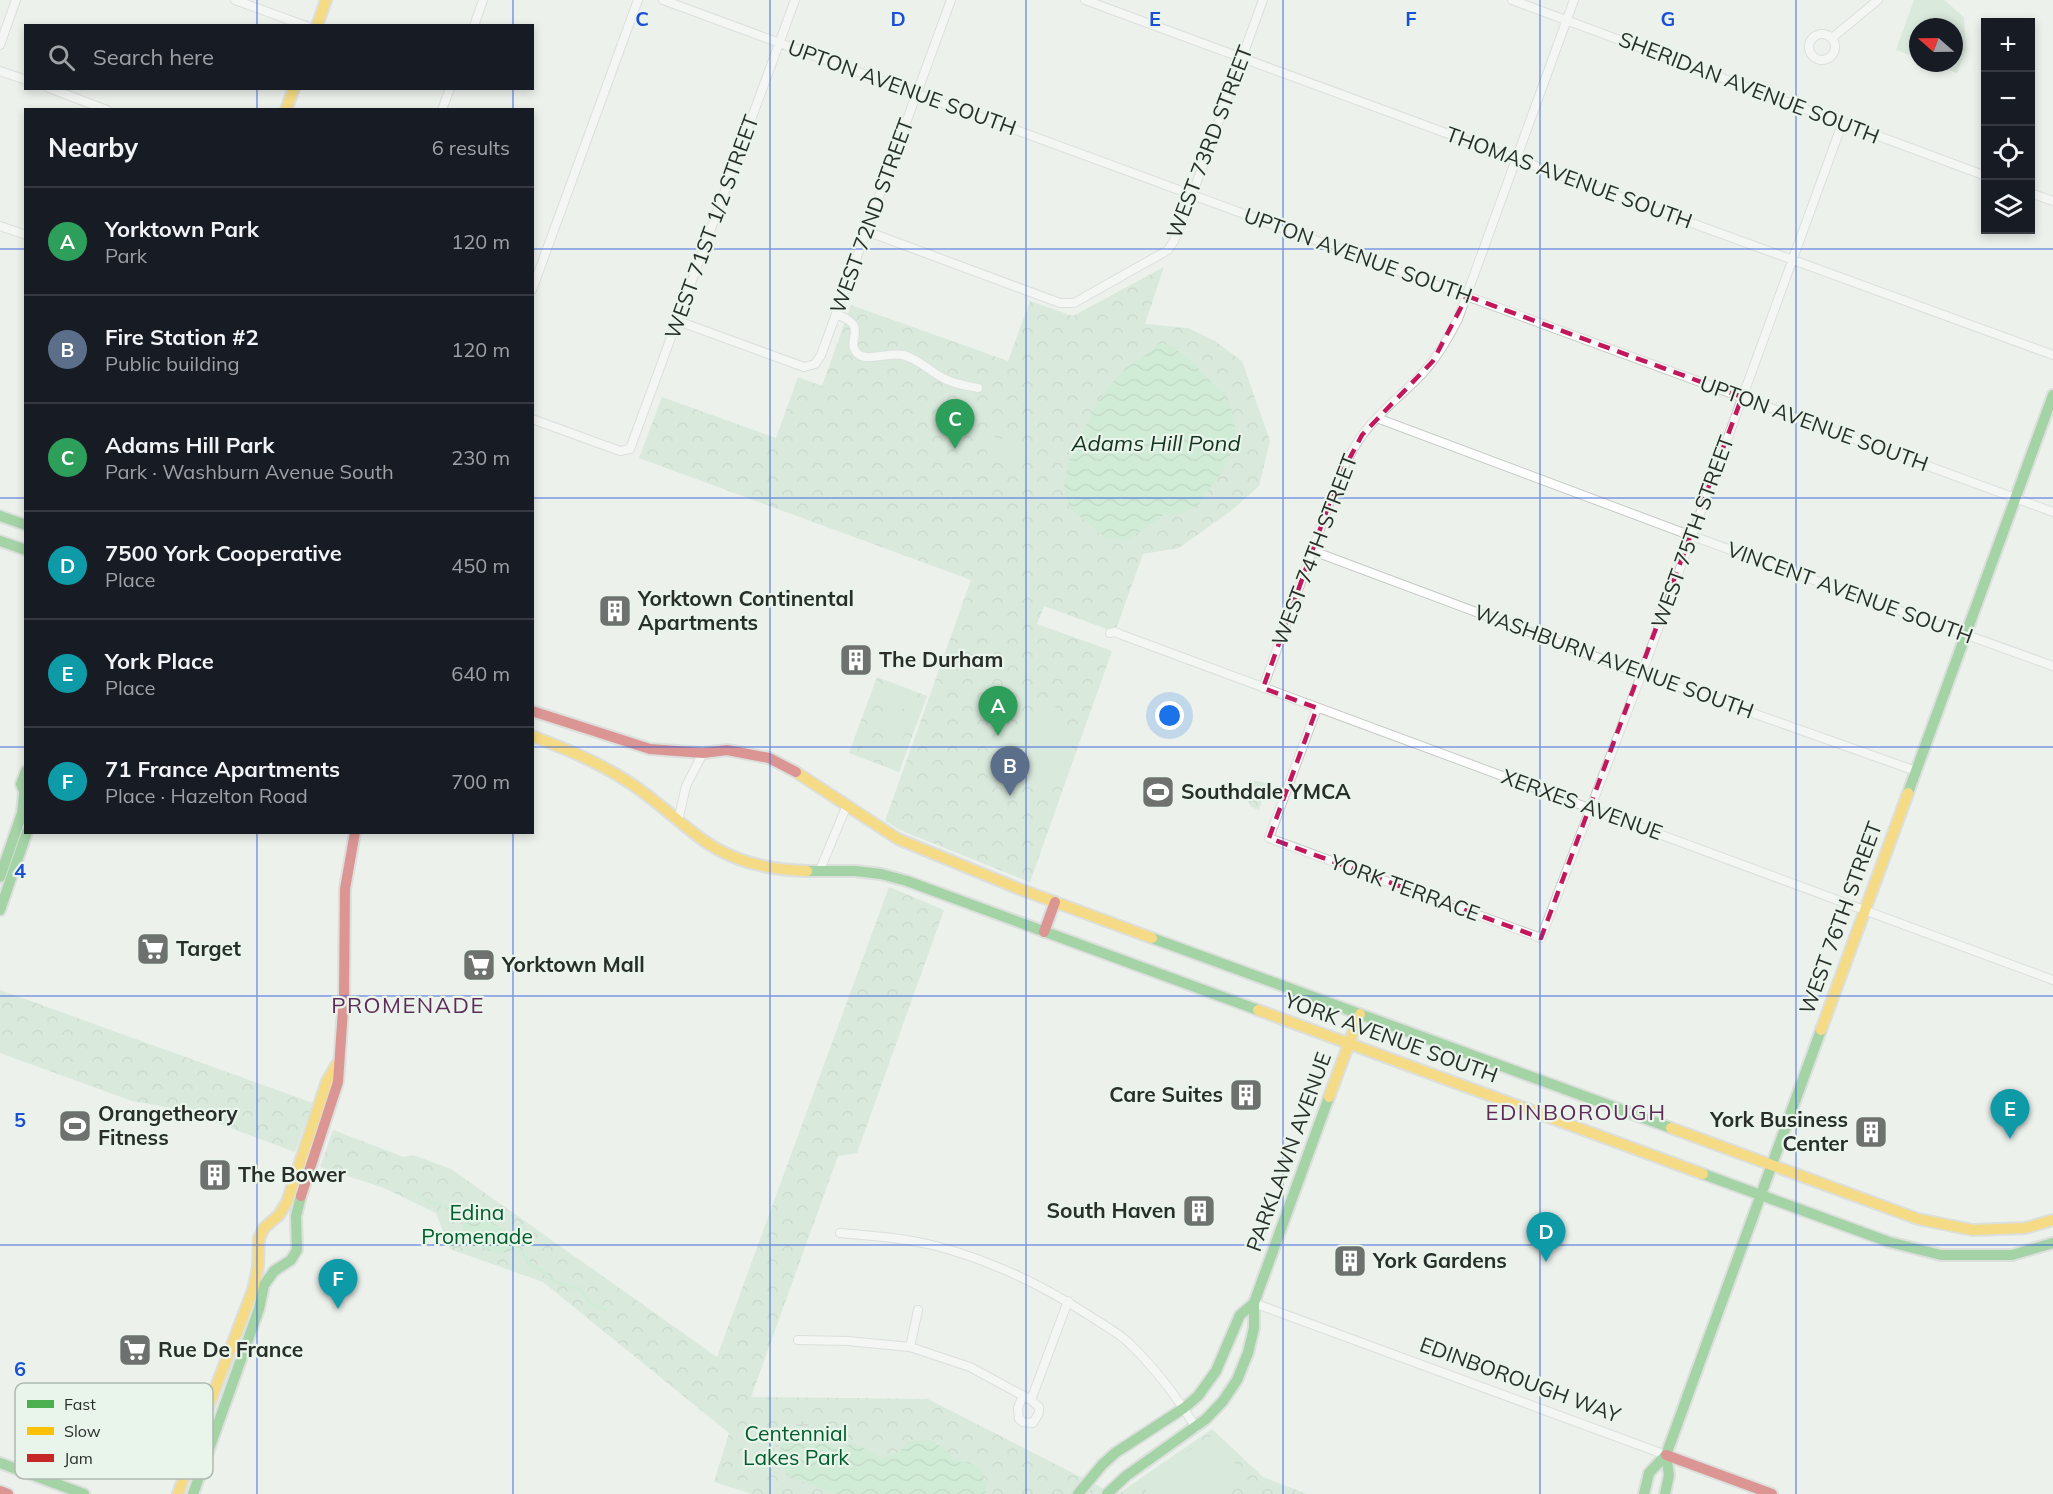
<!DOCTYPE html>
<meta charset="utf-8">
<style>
:root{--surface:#171b24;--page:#20242c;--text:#f1f3f6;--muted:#9ea1a6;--line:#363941;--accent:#0b8043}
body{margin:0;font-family:Mulish,sans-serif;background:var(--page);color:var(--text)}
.controls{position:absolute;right:18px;top:18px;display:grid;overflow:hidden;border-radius:0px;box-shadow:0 3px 9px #0003}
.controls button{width:54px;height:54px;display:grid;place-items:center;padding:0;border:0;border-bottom:2px solid var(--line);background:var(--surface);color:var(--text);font:30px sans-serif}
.compass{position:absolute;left:1909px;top:18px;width:54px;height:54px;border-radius:50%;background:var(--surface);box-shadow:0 3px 9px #0003;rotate:290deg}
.you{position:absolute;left:1170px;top:716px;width:21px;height:21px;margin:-15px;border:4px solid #fff;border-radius:50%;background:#1a73e8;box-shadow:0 0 0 9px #1a73e833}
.badge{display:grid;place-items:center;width:39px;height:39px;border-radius:50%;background:var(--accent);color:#fff;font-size:20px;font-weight:700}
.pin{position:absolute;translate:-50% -50px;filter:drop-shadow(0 2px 3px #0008)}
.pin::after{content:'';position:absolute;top:32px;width:21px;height:18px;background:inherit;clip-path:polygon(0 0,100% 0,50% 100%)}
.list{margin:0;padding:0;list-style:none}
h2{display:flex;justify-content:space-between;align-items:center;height:78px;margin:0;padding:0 24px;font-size:26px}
h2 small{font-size:20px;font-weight:400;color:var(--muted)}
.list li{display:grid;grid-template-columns:39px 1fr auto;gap:18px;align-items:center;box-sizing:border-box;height:108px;padding:0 24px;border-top:2px solid var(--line)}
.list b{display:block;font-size:22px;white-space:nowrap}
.list p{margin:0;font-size:20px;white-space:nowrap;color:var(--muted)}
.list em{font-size:20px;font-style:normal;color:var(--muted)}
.icon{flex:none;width:33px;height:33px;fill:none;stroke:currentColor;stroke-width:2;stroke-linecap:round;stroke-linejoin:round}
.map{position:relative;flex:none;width:2053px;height:1494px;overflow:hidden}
.search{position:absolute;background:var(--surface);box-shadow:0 3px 9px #0003;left:24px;top:24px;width:510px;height:66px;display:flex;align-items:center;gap:15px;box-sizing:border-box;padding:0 21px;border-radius:0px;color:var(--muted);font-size:22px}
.panel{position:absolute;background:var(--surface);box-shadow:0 3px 9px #0003;left:24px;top:108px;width:510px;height:726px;border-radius:0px}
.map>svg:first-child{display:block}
</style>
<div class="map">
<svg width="2053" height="1494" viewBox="0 0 2053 1494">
<defs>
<pattern id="forest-crowns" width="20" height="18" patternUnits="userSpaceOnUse" patternTransform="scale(1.5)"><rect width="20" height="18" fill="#c2dfc8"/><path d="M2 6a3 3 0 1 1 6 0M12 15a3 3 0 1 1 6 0" fill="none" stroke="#a7c0ac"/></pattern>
<pattern id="wetland-marsh" width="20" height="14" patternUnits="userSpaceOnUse" patternTransform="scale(1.5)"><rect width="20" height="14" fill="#c2dfc8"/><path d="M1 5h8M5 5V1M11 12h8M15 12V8" fill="none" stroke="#a7c0ac"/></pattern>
<pattern id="water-waves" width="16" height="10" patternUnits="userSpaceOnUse" patternTransform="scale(1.5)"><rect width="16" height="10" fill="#ade4bb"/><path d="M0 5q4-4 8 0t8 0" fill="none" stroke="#95c4a1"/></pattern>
</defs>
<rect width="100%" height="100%" fill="#ecf1ec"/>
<path fill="url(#forest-crowns)" d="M1164,267L1145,324L1188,328L1215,341L1242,361L1270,441L1259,486L1232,510L1179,548L1143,554L1115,632L1044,606L1037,624L1112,651L1030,882L900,830L885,821L971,580L639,458L662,397L776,438L798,377L822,386L851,305L1008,361L1030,301L1073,316Z
M877,677L927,696L899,772L849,753Z
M1250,780L1267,783L1259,810L1251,807L1245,795Z
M889,887L944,910L857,1153L838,1156L751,1397L928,1399L1114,1494H752L714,1482L729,1433L543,1282L450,1249L436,1213L384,1188L320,1167L333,1130L404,1157L413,1155L451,1169L717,1357Z
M0,990L313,1103L295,1152L179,1109L132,1101L0,1053Z
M1212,1429L1263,1477L1307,1494H1118Z"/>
<path fill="url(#wetland-marsh)" d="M805,1421L811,1423L813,1429L807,1431H789L783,1439L779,1463L796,1478L815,1487C800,1485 784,1475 773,1464C774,1442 779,1423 805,1421Z"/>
<path fill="#c2dfc8" d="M1914,0H1944L1964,17L1966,50L1957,73L1930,63H1954V27H1918V58L1896,50Z
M991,436L1025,445L1021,464L987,455Z
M885,685L918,697L912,712L880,700Z
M1055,706L1072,746L1064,765L1055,770L1050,779L1037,785L1025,763L990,750L998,728L1014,734C1027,716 1035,714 1055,706Z
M876,711L909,723L903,738L871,726Z
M866,736L899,747L894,762L861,750Z
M1215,1433L1247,1481L1228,1494H1148L1141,1483Z"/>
<path fill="url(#water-waves)" d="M1160,343L1172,346L1196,366L1223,395L1232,411L1235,429L1233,449L1221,473L1196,507L1180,513L1165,514L1127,540L1106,538L1070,508L1064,485L1069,461L1096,405L1113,382L1127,367L1144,357Z
M470,1218C491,1220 498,1225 514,1237L511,1251C492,1258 470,1242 463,1226L467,1219Z
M816,1427L822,1431L827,1442L833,1446L837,1447L853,1444L870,1450L876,1456L883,1458L899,1452L909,1442L930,1440L945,1449L954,1460L974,1465L980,1469L986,1485L985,1494H837L789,1476L779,1460L781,1443L792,1429L799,1428L807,1431Z"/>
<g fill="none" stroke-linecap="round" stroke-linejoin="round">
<path stroke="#ade4bb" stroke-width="3" d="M416,1193L430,1202L457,1209L468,1221
M511,1244L523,1253L530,1265L542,1270L554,1282L580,1289L591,1304L606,1310"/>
<g stroke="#c7cbc7" stroke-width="10">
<path id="street" d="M235,0L306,26
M663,0L2053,512
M1085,0C1408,118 1729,239 2053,355
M1512,0L1986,176
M474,26L483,0
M1809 47a13 13 0 1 1 26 0a13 13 0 1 1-26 0Z
M1832,38L1878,0
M0,45L16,0
M0,71L26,80
M49,88L107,110
M442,110L450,88
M2030,193L2053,201
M0,226L26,235
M866,231L1060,303H1074L1168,250L1174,241L1192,195L1263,0
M532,290L638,0
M836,314C872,327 843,340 858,354C867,362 889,352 903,355C919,359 929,371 943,378C953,384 967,386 978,388
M678,321L804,367L815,364L821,355L951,0
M1377,418L1681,532L2053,666
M532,419L620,451L630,449L795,0
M1313,551L1631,670L1916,771
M1110,633L1115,632L1122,635L2053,980
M1263,688L1337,482C1345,465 1352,448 1364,433C1379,413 1398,398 1416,380C1434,363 1447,341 1458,319L1574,0
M1317,708L1269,838L1541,938L1642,673L1842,124
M678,821L686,786L703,753
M819,872L847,805
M840,1233C872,1236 905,1238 936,1246C993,1261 1041,1284 1090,1316C1102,1324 1117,1332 1128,1342C1154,1367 1177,1397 1196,1428
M1254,1303L1666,1455
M798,1340L848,1341L910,1347L970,1367L1031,1400L1039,1407V1413L1033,1423L1023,1422L1019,1419L1018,1408L1023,1395
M910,1347L918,1310
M1031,1400L1068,1301"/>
</g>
<g stroke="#c7cbc7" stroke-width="14">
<path id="fast" d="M0,516L26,525
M0,541L26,550
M26,771L21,784L26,796
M1908,793L2053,395
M807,871H855L881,874L907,881L1258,1010
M0,877L22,813L24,794
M0,910L27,832
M1152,938L1671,1128
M1703,1174L1889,1242L1941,1255H2012L2053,1243
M0,1463L84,1494
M193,1494L259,1309L264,1285L274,1271L291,1260L297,1250L296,1216L301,1196
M1078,1494L1102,1465L1115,1453L1184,1408L1198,1396L1216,1371L1240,1315L1254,1303
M1107,1494L1126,1476L1206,1419L1223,1401L1237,1380L1248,1353L1254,1328V1303L1329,1097
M1644,1494L1649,1473L1666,1455L1821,1030
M1665,1494L1669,1475L1666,1455"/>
</g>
<g stroke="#c7cbc7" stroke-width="14">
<path id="slow" d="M317,26L326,0
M286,110L294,88
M532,736C566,749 596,761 627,781C654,798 677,821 703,840C733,862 770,870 807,871
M796,772L898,839L1017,888L1152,938
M1258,1010L1703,1174
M1821,1030L1908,793
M1329,1097L1360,1014
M1671,1128L1918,1219L1973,1230L2025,1228L2053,1220
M178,1494L204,1418L253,1290L258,1267L259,1238L264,1228L279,1215L287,1202L327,1081L337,1064"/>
</g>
<g stroke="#c7cbc7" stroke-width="14">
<path id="jam" d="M532,711L650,749L703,753L727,750L769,758L796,772
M1044,932L1055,902
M301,1196L338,1082L344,995L345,889L355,832
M1666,1455L1772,1494
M0,1491L8,1494"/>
</g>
<use href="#street" stroke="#fcfdfc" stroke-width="8"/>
<use href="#fast" stroke="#4caf50" stroke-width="10"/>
<use href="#slow" stroke="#ffc107" stroke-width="10"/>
<use href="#jam" stroke="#c62828" stroke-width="10"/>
</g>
<path d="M0 0H2053V1494H0ZM1467,296L1742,397L1541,938L1269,838L1317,708L1263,688L1337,482L1362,435L1433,361Z" fill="#ecf1ec" fill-opacity=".55" fill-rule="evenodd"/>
<path fill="none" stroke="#c2185b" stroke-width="4.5" stroke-dasharray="12 8" stroke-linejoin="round" d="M1467,296L1742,397L1541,938L1269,838L1317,708L1263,688L1337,482L1362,435L1433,361Z"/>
<path fill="none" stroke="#1d4ed8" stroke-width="1.5" stroke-opacity="0.55" d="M257,0V26M513,0V26M770,0V1494M1026,0V1494M1283,0V1494M1540,0V1494M1796,0V1494M257,88V110M513,88V110M0,249H26M532,249H2053M0,498H26M532,498H2053M0,747H26M532,747H2053M257,832V1494M513,832V1494M0,996H2053M0,1245H2053"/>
<defs>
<g id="building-square" transform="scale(1.725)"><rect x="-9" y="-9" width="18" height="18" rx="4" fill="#6d726e" stroke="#e9f4eb"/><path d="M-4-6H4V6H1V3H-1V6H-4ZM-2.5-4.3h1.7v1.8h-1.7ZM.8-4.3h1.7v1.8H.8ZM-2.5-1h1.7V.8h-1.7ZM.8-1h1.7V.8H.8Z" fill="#fff"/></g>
<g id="stadium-square" transform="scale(1.725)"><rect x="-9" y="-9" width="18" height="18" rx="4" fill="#6d726e" stroke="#e9f4eb"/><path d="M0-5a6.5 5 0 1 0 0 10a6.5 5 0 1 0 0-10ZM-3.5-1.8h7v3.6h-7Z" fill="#fff"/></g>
<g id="supermarket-square" transform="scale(1.725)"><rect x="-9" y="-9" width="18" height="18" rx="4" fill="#6d726e" stroke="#e9f4eb"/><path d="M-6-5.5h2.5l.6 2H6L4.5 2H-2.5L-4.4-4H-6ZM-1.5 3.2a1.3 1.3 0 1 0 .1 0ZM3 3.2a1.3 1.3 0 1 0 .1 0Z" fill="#fff"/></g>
</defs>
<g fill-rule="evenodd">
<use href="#building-square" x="615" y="611"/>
<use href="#building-square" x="856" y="660"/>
<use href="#stadium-square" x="1158" y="792"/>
<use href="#supermarket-square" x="153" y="949"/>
<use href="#supermarket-square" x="479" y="965"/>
<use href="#building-square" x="1246" y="1095"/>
<use href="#stadium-square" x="75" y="1126"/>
<use href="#building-square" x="1871" y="1132"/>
<use href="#building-square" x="215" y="1175"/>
<use href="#building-square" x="1199" y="1211"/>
<use href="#building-square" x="1350" y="1261"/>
<use href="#supermarket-square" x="135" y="1350"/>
</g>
<g text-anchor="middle" stroke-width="4.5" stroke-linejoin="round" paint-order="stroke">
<g font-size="21" fill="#292e2a" stroke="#e9f4eb">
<text transform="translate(902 88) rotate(20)" y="7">UPTON AVENUE SOUTH</text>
<text transform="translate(1749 88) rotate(21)" y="7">SHERIDAN AVENUE SOUTH</text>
<text transform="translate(1210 142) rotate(-69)" y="7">WEST 73RD STREET</text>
<text transform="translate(1569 178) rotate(20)" y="7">THOMAS AVENUE SOUTH</text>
<text transform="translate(872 216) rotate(-70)" y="7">WEST 72ND STREET</text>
<text transform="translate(712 227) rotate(-70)" y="7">WEST 71ST 1/2 STREET</text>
<text transform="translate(1358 256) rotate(20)" y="7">UPTON AVENUE SOUTH</text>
<text transform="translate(1814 424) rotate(20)" y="7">UPTON AVENUE SOUTH</text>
<text transform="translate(1693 532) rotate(-70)" y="7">WEST 75TH STREET</text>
<text transform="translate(1315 550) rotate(-69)" y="7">WEST 74TH STREET</text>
<text transform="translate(1850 593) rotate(20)" y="7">VINCENT AVENUE SOUTH</text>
<text transform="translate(1614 662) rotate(20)" y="7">WASHBURN AVENUE SOUTH</text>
<text transform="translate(1582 805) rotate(20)" y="7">XERXES AVENUE</text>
<text transform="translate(1405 888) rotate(20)" y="7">YORK TERRACE</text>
<text transform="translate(1841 918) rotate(-70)" y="7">WEST 76TH STREET</text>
<text transform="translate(1391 1038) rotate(20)" y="7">YORK AVENUE SOUTH</text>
<text transform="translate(1289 1152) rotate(-70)" y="7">PARKLAWN AVENUE</text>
<text transform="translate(1520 1380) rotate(20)" y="7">EDINBOROUGH WAY</text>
</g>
<g font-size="21" font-weight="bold" fill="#292e2a" stroke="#e9f4eb" text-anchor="start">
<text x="638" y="606">Yorktown Continental<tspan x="638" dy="24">Apartments</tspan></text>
<text x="879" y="667">The Durham</text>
<text x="1181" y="799">Southdale YMCA</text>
<text x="176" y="956">Target</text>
<text x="502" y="972">Yorktown Mall</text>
<text x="1223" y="1102" text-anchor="end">Care Suites</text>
<text x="98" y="1121">Orangetheory<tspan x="98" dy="24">Fitness</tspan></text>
<text x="1848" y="1127" text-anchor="end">York Business<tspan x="1848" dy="24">Center</tspan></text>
<text x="238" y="1182">The Bower</text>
<text x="1176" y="1218" text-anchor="end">South Haven</text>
<text x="1373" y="1268">York Gardens</text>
<text x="158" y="1357">Rue De France</text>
</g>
<g font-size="21" fill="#005d2c" stroke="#e9f4eb">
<text x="477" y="1220">Edina<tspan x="477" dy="24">Promenade</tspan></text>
<text x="796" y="1441">Centennial<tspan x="796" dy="24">Lakes Park</tspan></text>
</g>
<g font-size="22" font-style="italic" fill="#13341e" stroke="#e9f4eb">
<text x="1156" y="451">Adams Hill Pond</text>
</g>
<g font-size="22" letter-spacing="1.5" fill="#602b59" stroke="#e9f4eb">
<text x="408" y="1013">PROMENADE</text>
<text x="1576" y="1120">EDINBOROUGH</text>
</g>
</g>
<rect x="15" y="1383" width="198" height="96" rx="9" fill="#e9f4eb" stroke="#afb9b1" stroke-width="1.5"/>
<rect x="27" y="1400" width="27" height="8" fill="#4caf50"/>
<rect x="27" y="1427" width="27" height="8" fill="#ffc107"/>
<rect x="27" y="1454" width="27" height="8" fill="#c62828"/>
<g font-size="16" fill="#292e2a">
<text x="64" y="1410">Fast</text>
<text x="64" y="1437">Slow</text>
<text x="64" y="1464">Jam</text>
</g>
<g font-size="20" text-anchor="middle" font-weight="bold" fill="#1d4ed8" stroke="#e9f4eb" stroke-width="4.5" stroke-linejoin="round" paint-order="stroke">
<text x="642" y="26">C</text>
<text x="898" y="26">D</text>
<text x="1155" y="26">E</text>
<text x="1411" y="26">F</text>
<text x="1668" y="26">G</text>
<text x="20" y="878">4</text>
<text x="20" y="1127">5</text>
<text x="20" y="1376">6</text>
</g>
</svg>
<div class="controls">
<button>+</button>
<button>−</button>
<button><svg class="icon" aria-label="locate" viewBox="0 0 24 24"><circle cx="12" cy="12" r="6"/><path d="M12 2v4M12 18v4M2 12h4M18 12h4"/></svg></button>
<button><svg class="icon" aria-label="layers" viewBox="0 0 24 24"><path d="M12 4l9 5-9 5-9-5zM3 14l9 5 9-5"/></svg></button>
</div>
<svg class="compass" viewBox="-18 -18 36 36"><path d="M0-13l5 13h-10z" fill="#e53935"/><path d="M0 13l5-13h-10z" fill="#9ea1a6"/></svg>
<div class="you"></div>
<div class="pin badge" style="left:998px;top:736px;background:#2e9e5b">A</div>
<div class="pin badge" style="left:1010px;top:796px;background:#5c6f8a">B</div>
<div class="pin badge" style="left:955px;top:449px;background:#2e9e5b">C</div>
<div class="pin badge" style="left:1546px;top:1262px;background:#0f9aa8">D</div>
<div class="pin badge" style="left:2010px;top:1139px;background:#0f9aa8">E</div>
<div class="pin badge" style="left:338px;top:1309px;background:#0f9aa8">F</div>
<div class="search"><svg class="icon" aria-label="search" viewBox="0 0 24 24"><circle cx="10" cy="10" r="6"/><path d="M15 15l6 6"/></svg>Search here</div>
<section class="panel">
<h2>Nearby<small>6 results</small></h2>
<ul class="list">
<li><span class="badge" style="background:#2e9e5b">A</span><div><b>Yorktown Park</b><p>Park</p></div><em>120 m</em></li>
<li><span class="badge" style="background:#5c6f8a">B</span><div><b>Fire Station #2</b><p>Public building</p></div><em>120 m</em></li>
<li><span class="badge" style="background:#2e9e5b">C</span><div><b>Adams Hill Park</b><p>Park · Washburn Avenue South</p></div><em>230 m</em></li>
<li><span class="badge" style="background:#0f9aa8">D</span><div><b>7500 York Cooperative</b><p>Place</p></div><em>450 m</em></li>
<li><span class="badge" style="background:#0f9aa8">E</span><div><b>York Place</b><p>Place</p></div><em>640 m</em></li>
<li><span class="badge" style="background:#0f9aa8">F</span><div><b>71 France Apartments</b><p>Place · Hazelton Road</p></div><em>700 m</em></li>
</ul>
</section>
</div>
